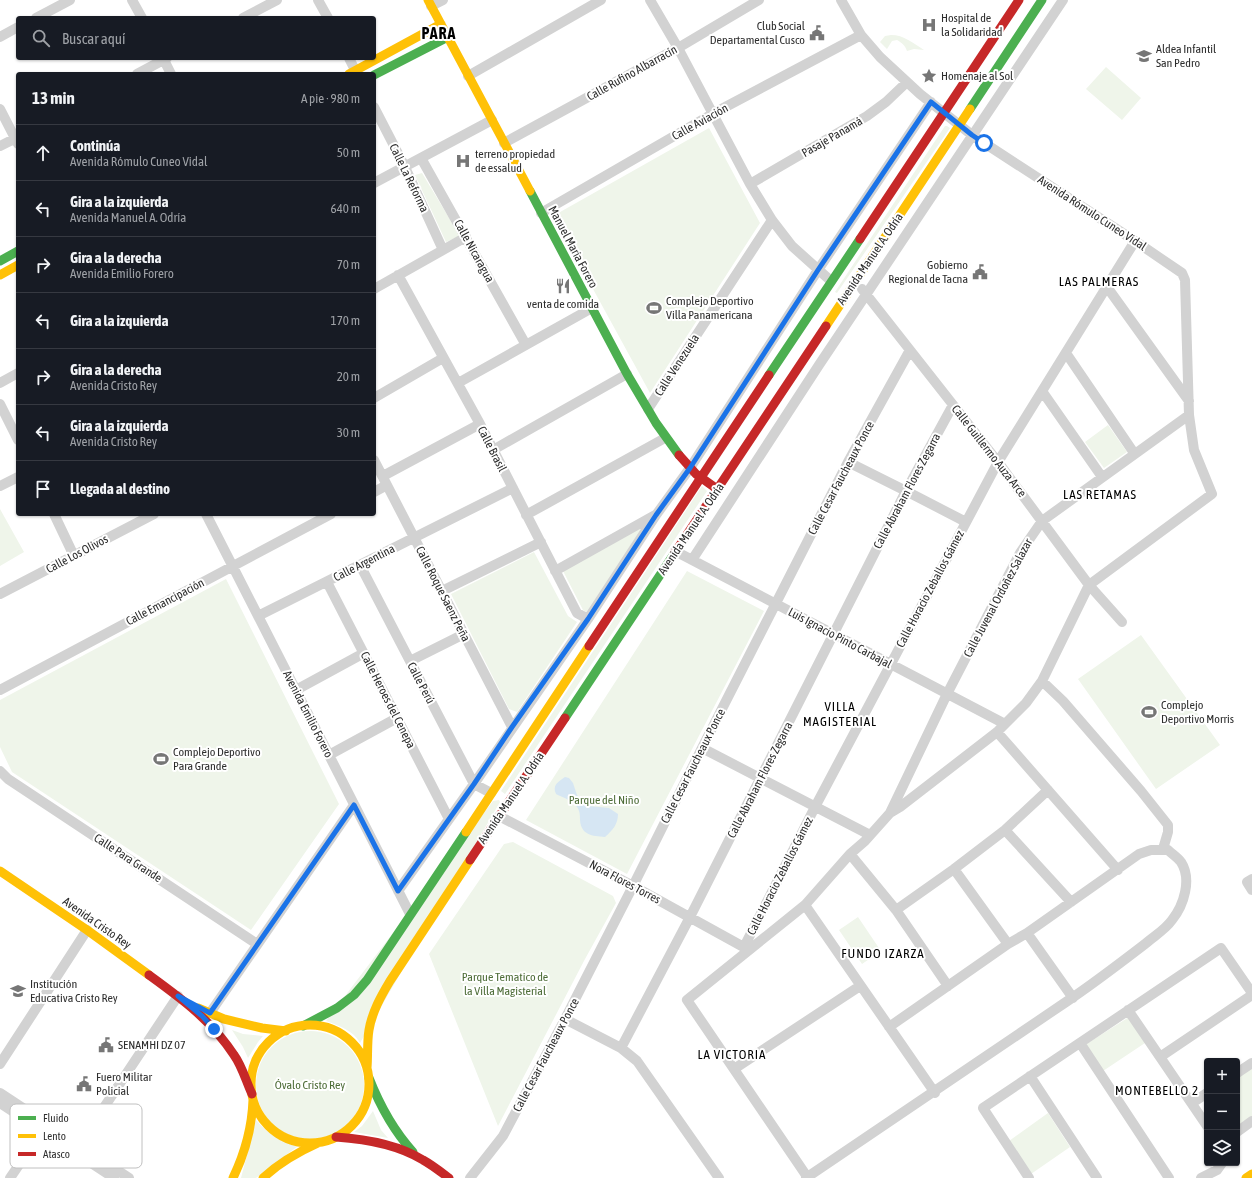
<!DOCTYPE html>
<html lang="es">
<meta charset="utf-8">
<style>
:root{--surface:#171b24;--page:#242831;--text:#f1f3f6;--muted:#9ea1a6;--line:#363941}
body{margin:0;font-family:"Asap Condensed",sans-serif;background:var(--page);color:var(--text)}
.controls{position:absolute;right:12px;bottom:12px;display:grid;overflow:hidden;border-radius:4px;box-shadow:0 1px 3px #0004}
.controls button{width:36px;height:36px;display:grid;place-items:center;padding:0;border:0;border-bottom:1px solid var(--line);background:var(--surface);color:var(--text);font:20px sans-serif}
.stop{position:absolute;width:12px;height:12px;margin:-9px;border:3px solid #1a73e8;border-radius:50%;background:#fff}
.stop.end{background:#1a73e8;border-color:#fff;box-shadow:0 1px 4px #0008}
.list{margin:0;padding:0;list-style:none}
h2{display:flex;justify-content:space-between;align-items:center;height:52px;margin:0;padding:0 16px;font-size:17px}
h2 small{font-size:13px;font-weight:400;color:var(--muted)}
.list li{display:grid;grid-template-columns:26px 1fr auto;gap:12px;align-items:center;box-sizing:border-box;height:56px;padding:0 16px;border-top:1px solid var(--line)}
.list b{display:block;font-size:15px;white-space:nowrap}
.list p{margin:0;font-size:13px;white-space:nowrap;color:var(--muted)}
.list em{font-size:13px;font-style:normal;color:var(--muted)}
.icon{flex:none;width:22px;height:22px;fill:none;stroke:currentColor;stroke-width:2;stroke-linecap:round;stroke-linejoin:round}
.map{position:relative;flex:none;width:1252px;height:1178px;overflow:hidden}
.search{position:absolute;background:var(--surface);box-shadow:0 1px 3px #0004;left:16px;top:16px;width:360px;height:44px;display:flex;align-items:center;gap:10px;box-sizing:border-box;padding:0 14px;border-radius:4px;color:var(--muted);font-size:15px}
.panel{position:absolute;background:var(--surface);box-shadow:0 1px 3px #0004;left:16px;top:72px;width:360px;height:444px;border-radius:4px}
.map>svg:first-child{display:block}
</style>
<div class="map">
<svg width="1252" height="1178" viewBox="0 0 1252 1178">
<rect width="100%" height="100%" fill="#fff"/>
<path fill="#eff5ea" d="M891,35C904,35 913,43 924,50L914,49L907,51C905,45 902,43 897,40L892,41L887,49L880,42L885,36Z
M1106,67L1141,98L1122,120L1086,89Z
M945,126H947L950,128L837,293L835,292Z
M709,128L760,223L650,393L553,216Z
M422,173L460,236L446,242L415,175Z
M1108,425L1127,452L1104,468L1085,442Z
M702,486L707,491L505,794L501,791Z
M0,509L24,552L0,566Z
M646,522L589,612H586L583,610L563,571Z
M534,552L568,616L577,622L517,712L509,709L451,594Z
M687,571L764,611L627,874L526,820Z
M226,579L339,804L251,930L12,772L0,747V700Z
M1141,635L1220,745L1156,789L1078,679Z
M499,800L500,802L360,1043C353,1030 339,1026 326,1021L493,801Z
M513,842L613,896L616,903L585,959L498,1126L429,954L504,844Z
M858,917L881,951L862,964L839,930Z
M1129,1017L1145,1043L1103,1071L1085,1045Z
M232,1030L243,1034L263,1036L258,1042L248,1058L243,1047Z
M256 1085a54 54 0 1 1 108 0a54 54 0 1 1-108 0Z
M1252,1067V1116L1237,1126V1077Z
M373,1111L381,1130L388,1138L354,1132L362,1126Z
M1048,1113L1070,1147L1031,1174L1009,1141Z
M256,1120C268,1134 281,1142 298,1146L256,1178H241Z"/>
<path fill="#d6e6f3" d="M565,777L569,778L573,783L577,795L588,806L609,808L618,814C618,824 613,830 605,837C592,836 581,835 580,820C580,816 580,811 577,807C572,800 564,798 556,794C552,785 558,782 565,777Z"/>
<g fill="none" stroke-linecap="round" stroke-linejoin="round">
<path stroke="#d2d2d2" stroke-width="10" d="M132,0L142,18
M318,0L328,18
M650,0L678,48L750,184L772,220L792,246L831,281
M841,0L861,35L880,57L920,94L972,135L1135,241L1182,273L1185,280L1189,415L1194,450L1212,494L1089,585L1042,681L1026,703L997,732L900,807L890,813
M431,6L443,0
M36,18L70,0
M243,18L277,0
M0,37L18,27
M163,58L171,74
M349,58L357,74
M137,74L167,58
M468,76L601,0
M374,107L405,167L443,250
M0,109L18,144
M504,143L678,48L759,0
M0,146L18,137
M421,158L526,345
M374,183L492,120
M750,184L867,116L886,102L907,82
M541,213L714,113L861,35
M398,275L480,424L577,613L588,619
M1107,287L1189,401
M374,289L466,237
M862,289L998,462L1089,585L1122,622
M1066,353L1134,453
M0,383L18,373
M458,383L592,308
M1042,391L1102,477
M374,398L443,358
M0,404L18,440
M648,409L772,220
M493,450L627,374
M374,460L512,727
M848,462L906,491L966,522
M383,476L480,424
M0,486L18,477
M374,492L387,485
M54,514L74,556
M206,514L410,914
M526,515L665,438
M675,551L1005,724
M692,560L819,365L1063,0
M360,565L474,784L491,793
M555,571L655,515
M327,582L449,819
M442,591L541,542
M0,594L154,514
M258,616L513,488
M410,661L464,634
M1042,681L1063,701L1141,791L1168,825V832L1163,849
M0,690L331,514
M296,690L364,653
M997,732L1118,870
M702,748L870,835
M329,755L397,718
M0,771L8,779L257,944
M499,816L633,886L749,950
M1005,830L1071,902
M850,854L896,910L948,986
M954,869L1008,944
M1252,879L1247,882L1252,890
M398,891L474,784L588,619L656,515L690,468L818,270L931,102
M805,905L850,854L865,841L890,813L947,694L1020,553L1042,521L1189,415
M896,910L954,869L1005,830L1048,790
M1027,933L1073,998
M744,947L815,807L998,462L1135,241
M1128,1010L1207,1126
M210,1013L354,805
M565,1019L621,1048L637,1061L719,1178
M1080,1043L1169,1178
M621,1048L690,917L906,491L953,405
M1160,1057L1252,995
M0,1064L87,930
M734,1069L860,986
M1237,1073L1252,1063
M1030,1076L1097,1178
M0,1093L129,1178
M0,1103L114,1178
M1192,1103L1207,1093
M1237,1132L1252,1121
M79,1145L178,996
M10,1178L42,1131
M470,1178L503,1136L565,1019L633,886L702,748L848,462L910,350
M806,1178L1066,1002C1093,984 1119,964 1145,944C1154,936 1165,930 1172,920C1184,905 1192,879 1181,862C1177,857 1172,854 1168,850H1151L1139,854L1027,933L1008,944L889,1027
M808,1178L687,1000L805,905L935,1093
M1029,1178L983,1108L1221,948L1252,993
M1201,1178L1217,1170L1222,1163"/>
<path stroke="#4caf50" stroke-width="9" d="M374,75L448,37
M970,109L1042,0
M530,191L627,374L656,423L679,455
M0,261L18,251
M769,375L860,239
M565,718L674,554
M303,1026L337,1008L354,995L367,980L466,832
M369,1078C380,1106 393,1130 413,1152"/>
<path stroke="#ffc107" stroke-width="9" d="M428,0L530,191
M349,74L441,24
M0,275L18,265
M826,326L970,109
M466,832L589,646
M0,871L87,930L149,975
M198,1008L224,1019L262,1028L286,1031
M251 1084a59 59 0 1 1 118 0a59 59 0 1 1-118 0Z
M367,1068C368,1055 367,1042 369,1030C372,1012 381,996 390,981L470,860
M233,1178C245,1153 252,1128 253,1100
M263,1178C279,1163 298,1152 318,1143
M1246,1178L1252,1174"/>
<path stroke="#c62828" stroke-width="9" d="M860,239L1019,0
M679,455L696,474L717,489
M674,554L826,326
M589,646L769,375
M470,860L565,718
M149,975C182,999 211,1020 234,1055C242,1066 246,1081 252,1094
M336,1137C366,1139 397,1144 423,1160C432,1165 441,1172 449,1178"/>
</g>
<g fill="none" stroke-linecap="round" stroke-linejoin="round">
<path stroke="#1a73e8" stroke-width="5" d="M214,1029L202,1016L178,996L210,1013L354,805L398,891L474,784L512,727L588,619L656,515L690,468L818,270L931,102L972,135L984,143"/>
</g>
<defs>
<g id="hospital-bare" transform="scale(1.2)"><path d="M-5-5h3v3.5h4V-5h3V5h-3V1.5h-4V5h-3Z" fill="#767676" stroke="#fff" stroke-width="2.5" paint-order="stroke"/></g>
<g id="civic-bare" transform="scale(1.2)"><path d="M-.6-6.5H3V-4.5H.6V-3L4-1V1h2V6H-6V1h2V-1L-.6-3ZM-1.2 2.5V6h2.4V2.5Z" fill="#767676" stroke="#fff" stroke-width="2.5" paint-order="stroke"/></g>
<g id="school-bare" transform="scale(1.2)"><path d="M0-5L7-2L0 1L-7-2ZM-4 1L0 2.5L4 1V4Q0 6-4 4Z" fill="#767676" stroke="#fff" stroke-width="2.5" paint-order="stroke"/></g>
<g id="sight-bare" transform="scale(1.2)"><path d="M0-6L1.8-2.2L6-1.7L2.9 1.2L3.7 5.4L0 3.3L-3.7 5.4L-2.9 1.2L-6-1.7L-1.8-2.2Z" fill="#767676" stroke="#fff" stroke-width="2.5" paint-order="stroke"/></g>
<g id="restaurant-bare" transform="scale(1.2)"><path d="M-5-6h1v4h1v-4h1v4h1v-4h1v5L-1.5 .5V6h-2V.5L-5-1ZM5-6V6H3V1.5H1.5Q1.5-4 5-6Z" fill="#767676" stroke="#fff" stroke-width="2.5" paint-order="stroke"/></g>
<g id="stadium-bare" transform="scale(1.2)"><path d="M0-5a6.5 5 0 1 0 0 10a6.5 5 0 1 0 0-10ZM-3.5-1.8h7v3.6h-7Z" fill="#767676" stroke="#fff" stroke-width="2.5" paint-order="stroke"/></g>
</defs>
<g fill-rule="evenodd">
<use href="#hospital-bare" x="929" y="25"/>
<use href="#civic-bare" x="817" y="33"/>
<use href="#school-bare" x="1144" y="56"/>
<use href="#sight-bare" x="929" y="76"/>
<use href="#hospital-bare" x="463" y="161"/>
<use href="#civic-bare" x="980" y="272"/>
<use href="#restaurant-bare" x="563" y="286"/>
<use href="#stadium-bare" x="654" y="308"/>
<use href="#stadium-bare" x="1149" y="712"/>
<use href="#stadium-bare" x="161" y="759"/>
<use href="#school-bare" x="18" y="991"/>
<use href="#civic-bare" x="106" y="1045"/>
<use href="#civic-bare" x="84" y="1084"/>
</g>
<g text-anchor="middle" stroke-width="4" stroke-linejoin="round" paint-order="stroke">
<g font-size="12" fill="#2d2d2d" stroke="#fff" text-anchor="start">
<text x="941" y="22">Hospital de<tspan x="941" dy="14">la Solidaridad</tspan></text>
<text x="805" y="30" text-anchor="end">Club Social<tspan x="805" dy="14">Departamental Cusco</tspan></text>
<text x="1156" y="53">Aldea Infantil<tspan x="1156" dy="14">San Pedro</tspan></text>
<text x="941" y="80">Homenaje al Sol</text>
<text x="475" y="158">terreno propiedad<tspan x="475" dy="14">de essalud</tspan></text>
<text x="968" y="269" text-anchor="end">Gobierno<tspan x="968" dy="14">Regional de Tacna</tspan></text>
<text x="666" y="305">Complejo Deportivo<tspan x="666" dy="14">Villa Panamericana</tspan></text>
<text x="563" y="308" text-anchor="middle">venta de comida</text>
<text x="1161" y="709">Complejo<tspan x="1161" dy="14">Deportivo Morris</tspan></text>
<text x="173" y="756">Complejo Deportivo<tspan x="173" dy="14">Para Grande</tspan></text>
<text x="30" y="988">Institución<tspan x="30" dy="14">Educativa Cristo Rey</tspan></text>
<text x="118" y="1049">SENAMHI DZ 07</text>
<text x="96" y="1081">Fuero Militar<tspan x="96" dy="14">Policial</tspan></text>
</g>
<g font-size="12" fill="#2d2d2d" stroke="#fff">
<text transform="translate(632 73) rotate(-29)" y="4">Calle Rufino Albarracín</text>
<text transform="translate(700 122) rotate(-29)" y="4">Calle Aviación</text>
<text transform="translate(832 137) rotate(-30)" y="4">Pasaje Panamá</text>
<text transform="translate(409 178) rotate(64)" y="4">Calle La Reforma</text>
<text transform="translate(1092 213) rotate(33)" y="4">Avenida Rómulo Cuneo Vidal</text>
<text transform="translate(573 247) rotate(62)" y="4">Manuel Maria Forero</text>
<text transform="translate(474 251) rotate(61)" y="4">Calle Nicaragua</text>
<text transform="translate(870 259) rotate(-56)" y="4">Avenida Manuel A. Odría</text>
<text transform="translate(677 365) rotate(-57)" y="4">Calle Venezuela</text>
<text transform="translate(492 449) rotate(63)" y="4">Calle Brasil</text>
<text transform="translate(989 451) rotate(52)" y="4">Calle Guillermo Auza Arce</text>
<text transform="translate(841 478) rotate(-62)" y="4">Calle Cesar Faucheaux Ponce</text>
<text transform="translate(907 491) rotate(-62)" y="4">Calle Abraham Flores Zegarra</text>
<text transform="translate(691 529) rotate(-56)" y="4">Avenida Manuel A. Odría</text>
<text transform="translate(77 554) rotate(-28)" y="4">Calle Los Olivos</text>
<text transform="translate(364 563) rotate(-27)" y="4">Calle Argentina</text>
<text transform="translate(930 589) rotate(-62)" y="4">Calle Horacio Zeballos Gámez</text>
<text transform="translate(443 594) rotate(63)" y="4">Calle Roque Saenz Peña</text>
<text transform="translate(998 598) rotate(-62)" y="4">Calle Juvenal Ordoñez Salazar</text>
<text transform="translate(165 602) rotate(-28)" y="4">Calle Emancipación</text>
<text transform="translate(840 638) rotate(28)" y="4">Luis Ignacio Pinto Carbajal</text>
<text transform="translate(421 683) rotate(62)" y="4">Calle Perú</text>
<text transform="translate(388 700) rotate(63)" y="4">Calle Heroes del Cenepa</text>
<text transform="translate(308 714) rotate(63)" y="4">Avenida Emilio Forero</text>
<text transform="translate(693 766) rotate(-63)" y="4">Calle Cesar Faucheaux Ponce</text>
<text transform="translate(760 780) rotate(-63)" y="4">Calle Abraham Flores Zegarra</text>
<text transform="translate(511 798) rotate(-56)" y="4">Avenida Manuel A. Odría</text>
<text transform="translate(128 858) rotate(33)" y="4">Calle Para Grande</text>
<text transform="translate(780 876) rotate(-63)" y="4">Calle Horacio Zeballos Gámez</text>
<text transform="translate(625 882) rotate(28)" y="4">Nora Flores Torres</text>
<text transform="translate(97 923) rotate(35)" y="4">Avenida Cristo Rey</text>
<text transform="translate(546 1055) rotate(-62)" y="4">Calle Cesar Faucheaux Ponce</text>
</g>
<g font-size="12" fill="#4d6c37" stroke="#fff">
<text x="604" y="804">Parque del Niño</text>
<text x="505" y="981">Parque Tematico de<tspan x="505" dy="14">la Villa Magisterial</tspan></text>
<text x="310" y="1089">Óvalo Cristo Rey</text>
</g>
<g font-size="13" letter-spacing="1" fill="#000" stroke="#fff">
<text x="1099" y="286">LAS PALMERAS</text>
<text x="1100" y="499">LAS RETAMAS</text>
<text x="840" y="711">VILLA<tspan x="840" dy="15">MAGISTERIAL</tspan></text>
<text x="883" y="958">FUNDO IZARZA</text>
<text x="732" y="1059">LA VICTORIA</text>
<text x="1157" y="1095">MONTEBELLO 2</text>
</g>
<g font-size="16" font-weight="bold" letter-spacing="1" fill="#000" stroke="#fff">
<text x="439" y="39">PARA</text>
</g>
</g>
<rect x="10" y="1104" width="132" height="64" rx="6" fill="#fff" stroke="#c0c0c0" stroke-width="1"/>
<rect x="18" y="1116" width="18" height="4" fill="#4caf50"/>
<rect x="18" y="1134" width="18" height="4" fill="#ffc107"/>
<rect x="18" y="1152" width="18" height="4" fill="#c62828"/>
<g font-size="11" fill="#2d2d2d">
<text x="43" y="1122">Fluido</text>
<text x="43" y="1140">Lento</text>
<text x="43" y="1158">Atasco</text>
</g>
</svg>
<div class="controls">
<button>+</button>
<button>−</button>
<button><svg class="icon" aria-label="layers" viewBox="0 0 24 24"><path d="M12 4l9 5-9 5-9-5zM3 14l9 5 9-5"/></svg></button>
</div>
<div class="stop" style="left:984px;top:143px"></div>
<div class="stop end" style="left:214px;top:1029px"></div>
<div class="search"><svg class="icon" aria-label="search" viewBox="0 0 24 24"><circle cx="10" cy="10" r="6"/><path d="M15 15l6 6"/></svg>Buscar aquí</div>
<section class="panel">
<h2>13 min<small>A pie · 980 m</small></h2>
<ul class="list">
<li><svg class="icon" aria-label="ahead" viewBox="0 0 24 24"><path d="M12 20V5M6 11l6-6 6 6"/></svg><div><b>Continúa</b><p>Avenida Rómulo Cuneo Vidal</p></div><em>50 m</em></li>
<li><svg class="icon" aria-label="left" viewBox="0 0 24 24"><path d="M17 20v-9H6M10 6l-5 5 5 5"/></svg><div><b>Gira a la izquierda</b><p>Avenida Manuel A. Odría</p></div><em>640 m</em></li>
<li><svg class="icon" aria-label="right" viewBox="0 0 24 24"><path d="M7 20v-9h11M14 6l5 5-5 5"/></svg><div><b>Gira a la derecha</b><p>Avenida Emilio Forero</p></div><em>70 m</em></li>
<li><svg class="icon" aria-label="left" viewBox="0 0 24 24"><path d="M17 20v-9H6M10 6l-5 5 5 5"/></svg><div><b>Gira a la izquierda</b></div><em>170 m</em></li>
<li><svg class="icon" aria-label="right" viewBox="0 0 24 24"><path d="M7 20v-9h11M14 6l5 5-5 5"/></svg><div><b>Gira a la derecha</b><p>Avenida Cristo Rey</p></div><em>20 m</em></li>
<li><svg class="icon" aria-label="left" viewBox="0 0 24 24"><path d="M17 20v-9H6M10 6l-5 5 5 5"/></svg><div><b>Gira a la izquierda</b><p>Avenida Cristo Rey</p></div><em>30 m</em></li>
<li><svg class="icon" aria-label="arrive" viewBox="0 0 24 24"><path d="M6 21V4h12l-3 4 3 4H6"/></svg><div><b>Llegada al destino</b></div></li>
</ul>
</section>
</div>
